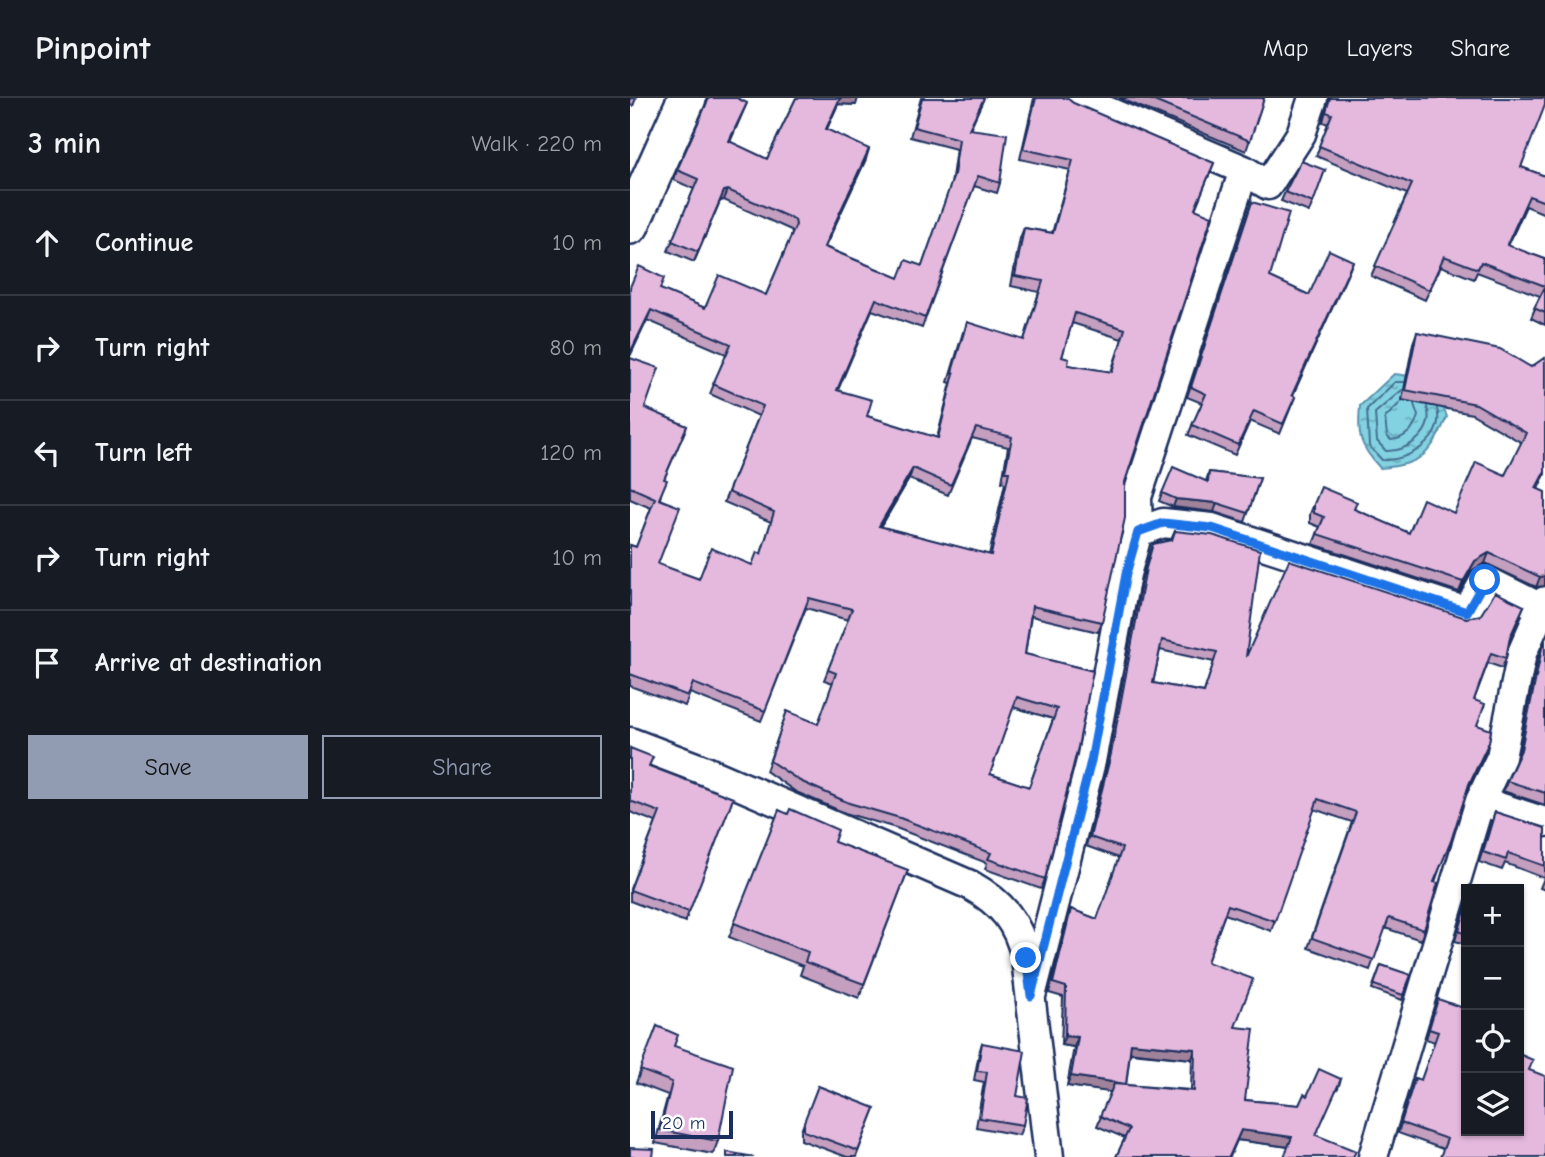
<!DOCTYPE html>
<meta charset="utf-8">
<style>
:root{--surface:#171b24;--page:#20242c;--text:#f1f3f6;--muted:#9ea1a6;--line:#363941;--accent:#919bb2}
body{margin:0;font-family:"Comic Neue",sans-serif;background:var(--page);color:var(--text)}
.controls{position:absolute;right:21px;bottom:21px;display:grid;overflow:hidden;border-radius:0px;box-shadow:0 2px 5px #0004}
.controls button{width:63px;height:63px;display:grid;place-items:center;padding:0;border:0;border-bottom:2px solid var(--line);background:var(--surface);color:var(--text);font:35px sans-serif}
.scale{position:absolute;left:21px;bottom:18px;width:82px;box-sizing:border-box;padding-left:7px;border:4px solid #1b2f5e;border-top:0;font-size:19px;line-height:24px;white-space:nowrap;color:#1b2f5e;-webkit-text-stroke:5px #fff;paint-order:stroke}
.stop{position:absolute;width:21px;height:21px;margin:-16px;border:5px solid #1a73e8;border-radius:50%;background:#fff}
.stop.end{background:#1a73e8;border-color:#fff;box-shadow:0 2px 7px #0008}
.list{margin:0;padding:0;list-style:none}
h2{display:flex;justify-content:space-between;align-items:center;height:91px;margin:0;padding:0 28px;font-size:30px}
h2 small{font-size:23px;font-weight:400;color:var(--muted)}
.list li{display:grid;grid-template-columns:46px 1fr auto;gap:21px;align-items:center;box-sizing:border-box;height:105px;padding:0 28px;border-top:2px solid var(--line)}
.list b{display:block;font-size:26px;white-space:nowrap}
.list em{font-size:23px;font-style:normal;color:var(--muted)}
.actions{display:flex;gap:14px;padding:21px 28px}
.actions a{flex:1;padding:16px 0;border:2px solid var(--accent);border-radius:0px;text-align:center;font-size:24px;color:var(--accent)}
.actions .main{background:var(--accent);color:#111}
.icon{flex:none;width:38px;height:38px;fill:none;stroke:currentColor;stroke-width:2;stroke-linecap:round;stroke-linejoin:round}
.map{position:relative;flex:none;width:915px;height:1059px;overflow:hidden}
header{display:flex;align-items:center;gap:42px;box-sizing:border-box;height:98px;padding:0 35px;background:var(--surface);border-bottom:2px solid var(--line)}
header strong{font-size:33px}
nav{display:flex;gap:38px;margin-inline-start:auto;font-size:24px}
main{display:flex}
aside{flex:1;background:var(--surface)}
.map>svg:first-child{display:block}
</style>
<header>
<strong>Pinpoint</strong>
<nav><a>Map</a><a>Layers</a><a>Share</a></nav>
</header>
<main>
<aside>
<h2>3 min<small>Walk · 220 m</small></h2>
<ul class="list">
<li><svg class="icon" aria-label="ahead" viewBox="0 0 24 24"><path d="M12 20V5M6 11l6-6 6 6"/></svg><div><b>Continue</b></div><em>10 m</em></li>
<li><svg class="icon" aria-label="right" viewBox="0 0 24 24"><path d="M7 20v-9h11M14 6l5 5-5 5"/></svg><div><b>Turn right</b></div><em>80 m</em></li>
<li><svg class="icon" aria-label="left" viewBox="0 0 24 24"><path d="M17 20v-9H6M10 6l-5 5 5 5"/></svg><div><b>Turn left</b></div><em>120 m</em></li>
<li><svg class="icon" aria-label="right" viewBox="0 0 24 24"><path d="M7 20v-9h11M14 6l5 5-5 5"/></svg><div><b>Turn right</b></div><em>10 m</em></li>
<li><svg class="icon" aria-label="arrive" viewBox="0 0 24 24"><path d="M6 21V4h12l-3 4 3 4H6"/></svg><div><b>Arrive at destination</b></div></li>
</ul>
<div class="actions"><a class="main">Save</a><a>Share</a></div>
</aside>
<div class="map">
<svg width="915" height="1059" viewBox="0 0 915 1059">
<defs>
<pattern id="water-ripples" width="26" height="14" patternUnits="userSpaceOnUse" patternTransform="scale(1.75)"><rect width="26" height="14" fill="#83d2e1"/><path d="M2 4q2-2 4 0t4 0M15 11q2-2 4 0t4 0" fill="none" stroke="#6aabba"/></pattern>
</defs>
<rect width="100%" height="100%" fill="#fff"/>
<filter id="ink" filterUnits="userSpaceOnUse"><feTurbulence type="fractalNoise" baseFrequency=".0143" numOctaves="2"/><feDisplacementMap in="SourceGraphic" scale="14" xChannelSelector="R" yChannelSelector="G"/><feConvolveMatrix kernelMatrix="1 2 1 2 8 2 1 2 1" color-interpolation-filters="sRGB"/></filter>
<g filter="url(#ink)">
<path fill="url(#water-ripples)" stroke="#5991ad" stroke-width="2" d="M764,276C800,280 805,285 817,319C800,357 792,366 750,370C730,348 727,338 730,308Z"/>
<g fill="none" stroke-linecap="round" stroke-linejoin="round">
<path stroke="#457092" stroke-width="2" d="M774,284H765L737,311L739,348L752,362C777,364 816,341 807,311
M772,292L745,315L747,343L756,353C778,354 805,334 797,309
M771,304L755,320L757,338L761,342C775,341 784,331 788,318L784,306"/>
<g stroke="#1b2f5e" stroke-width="33">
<path id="minor" d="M446,0L614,72
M508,434L507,399L614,72L638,87L671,36L683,0
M915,503L892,555L871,659L850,703L915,724
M0,644L76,673L340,787C372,805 388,824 396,860L419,1059
M401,898L461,663L496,476L508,434L533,425L582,430L837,514L855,482L911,510
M743,1059L850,703"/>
</g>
<g stroke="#1b2f5e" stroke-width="42">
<path id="tertiary" d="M0,127L57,0"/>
</g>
<use href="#minor" stroke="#fff" stroke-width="28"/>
<use href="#tertiary" stroke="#fff" stroke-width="37"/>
</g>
<path fill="#c59fbf" stroke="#1b2f5e" stroke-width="2" fill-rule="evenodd" d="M0,0H6L3,8L0,7Z
M166,0L226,7L208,6L197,31L236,61L195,149L269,180L292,168L321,87L326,51L280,39L291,0H354L340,31L370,85L367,95L344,88L292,230L242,212L208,292L237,318L307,340L321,285L318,284L333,234L394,242L409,194L381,188L390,140L394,130L422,135L440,72L390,61L404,0H437L443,5L584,65L565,111L495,384L472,524L468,534L401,518L395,556L463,573L415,781L411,791L355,771L357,765L266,730L215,715L166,694L136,673L157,613L188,626L203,585L194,582L218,522L176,510L131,623L60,595L55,608L0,588V447L6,449L21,410L0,401V260L15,310L57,328L34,381L30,401L28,466L69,481L122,467L131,456L141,424L94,404L129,318L80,296L96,256L17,222L0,258L30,191L75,210L136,197L162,136L161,132L94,102L90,103L64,164L38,153L64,91L44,82L47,72L117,5L100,44L137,61ZM442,225L492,241L481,274L438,267L432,259ZM342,340L378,349L372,384L375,385L359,457L251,429L279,381L318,397ZM383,609L423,621L399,689L360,676Z
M489,0H634L616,53Z
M699,0H915L891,69L915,78V116L896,108L878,148L915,161V227L901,220L910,198L847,174L844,181L811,168L795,202L741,178L777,96L686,58L698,26L693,24Z
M695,72L679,114L651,103L655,94Z
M622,104L640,179L679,197L723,163L663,297L665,299L650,336L620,323L605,357L558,337L572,305L557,299Z
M787,234L901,269L915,260V376L908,391L915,488L906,489L855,465L841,473L829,494L683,446L690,429L680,425V416L684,406L724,411L779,435L824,415L875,377L892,345L842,316L772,302L783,245Z
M579,374L630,380L615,424L584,414L543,409L529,403L532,395L576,383Z
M545,433L616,559L836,520L894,508L879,542L876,560L872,570L858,565L844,602L847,627L859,644L837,692L805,784L794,832L791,842L755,830L740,872L678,850L722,724L684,711L641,833L595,816L577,864L605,929L615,1002L669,1007L677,998L711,981L708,990L658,1049L607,1042L600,1059H486L495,1040L467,1028L481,994L437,988L444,949L431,947L433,899L419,895L438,821L441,811L467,821L489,760L456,748L477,666L512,480L523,446L541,442ZM530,552L584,564L574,594L523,585ZM500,955L562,961L561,992L496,987Z
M915,542V707L873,693L888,659L908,560Z
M0,650L19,668L103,700L55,824L0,803V791L26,724L0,714Z
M149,712L204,744L278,772L229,900L170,877L173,868L99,839Z
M865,714L915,730V792L910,790L914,780L875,765L872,772L849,764Z
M836,806V846L825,843Z
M751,867L781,877L772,902L742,891Z
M808,901L836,1033L813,1051L768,1035L785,980L791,982L805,944L796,941Z
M27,928L44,948L88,1043L83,1056L25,1045L38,997L6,985Z
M352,945L387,998L393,1027L389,1037L346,1029L354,984L344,982L349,955Z
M188,988L245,1010L226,1059H217L171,1042V1033Z"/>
<path fill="#a0829b" stroke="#1b2f5e" stroke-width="2" d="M210,0H228L226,7L208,6L192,41Z
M239,51L236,61L190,159L194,149Z
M98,92L94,102L90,103L64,164L94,93Z
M723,163L719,173L658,307L662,297Z
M21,212L17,222L0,258V255Z
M283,370L279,381L245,438L249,428Z
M546,401L587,405L584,414L543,409Z
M859,455L855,465L841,473L829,494L833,484L845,463Z
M915,478V488L906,489L910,479Z
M859,644L855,654L835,696L839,686Z
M435,938L448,939L444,949L431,947Z
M501,945L565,951L562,961L497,954Z
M441,978L496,986L492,996L437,988Z
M611,1032L662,1039L659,1049L607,1042L599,1059Z"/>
<path fill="#e5b9de" stroke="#1b2f5e" stroke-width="2" fill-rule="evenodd" d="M79,0H107L117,5L99,43L137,61L166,0H210L196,31L239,51L194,149L269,180L276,162L292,168L324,77L329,41L284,29L292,0H354L339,31L377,36L370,85L348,78L295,220L246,201L207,292L242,302L237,318L308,340L324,275L322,274L337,224L394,242L413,183L385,178L394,130L423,135L443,62L393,51L406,0H437L443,5L584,65L565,111L582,118L495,384V420L472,524L402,508L395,556L463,573L448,649L415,781L358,761L361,755L270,720L219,705L170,683L140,663L157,613L188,626L206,575L198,572L222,511L179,500L135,613L63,585L58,598L0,576V447L6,449L25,400L0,389V260L29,270L15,310L57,328L34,381L37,382L29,401L50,409L28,466L69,481L81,450L122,467L127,454L131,456L144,414L98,394L133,308L83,286L101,246L21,212L0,255V189L9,168L34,180L30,191L75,210L89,177L136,197L166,127L165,122L98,92L94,93L68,154L42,143L68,81L47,72ZM445,215L495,231L482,274L438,267L439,261L432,259ZM346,330L382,339L375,374H379L361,457L249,428L283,370L321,387ZM387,599L427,611L399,689L360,676Z
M517,0H634L620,43Z
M700,0H915V7L891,69L915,78V104L899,98L877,147L915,161V188L851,164L848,171L814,158L799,192L745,168L782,86L689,48L702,16L696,14Z
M671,63L695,72L683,105L655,94Z
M622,104L659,115L640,179L679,197L699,152L723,163L662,297L665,299L653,326L624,313L608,347L562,327L576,296L561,289Z
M915,189V215L904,210Z
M787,234L870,251L901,269L914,260H915V373L906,390L915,394V478L910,479L859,455L845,463L833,484L687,436L694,419L684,415V406L691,389L727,404L724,411L779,435L793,401L824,415L846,364L875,377L896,335L846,306L775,292Z
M543,369L578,384L579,374L630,380L618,415L587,405L546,401L532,395Z
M545,433L582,437L630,452L616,559L659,462L836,520L850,518L865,494L894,508L880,539L876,560L861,555L844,602L855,606L847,627L861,632L859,644L839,686L821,743L804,784L808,785L794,832L759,820L744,862L682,840L726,714L688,701L645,823L598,807L577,864L623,881L605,929L624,931L615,1002L669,1007L674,996L677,998L689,971L711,981L686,1037L726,1053L723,1059H654L662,1039L611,1032L599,1059H486L499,1031L470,1018L484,986L564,993L565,951L501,945L496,986L441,978L448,939L435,938L436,889L423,885L441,811L467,821L492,750L460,739L481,656L516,470L523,446L542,442ZM532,542L587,554L574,594L523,585Z
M915,542V695L877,683L891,652L912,550Z
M0,650L23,659L19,668L103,700L59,814L0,792L30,714L0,703Z
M160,711L208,732L204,744L278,772L234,886L175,864L178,854L104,825L149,712L158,716Z
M865,714L915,730V768L878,755L876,762L853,754Z
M836,809V836L829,833Z
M751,867L781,877L773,897L744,887Z
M808,901L836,911V1033H889V956L903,962L899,972L915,978V1059H810L817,1041L771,1025L785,980L791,982L808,934L799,931Z
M27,928L48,937L44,948L103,968L88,1043L30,1032L42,984L10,972Z
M352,945L395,953L387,998L398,1000L393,1027L350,1020L357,974L347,973Z
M188,988L245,1010L228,1053L174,1033V1024Z
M0,1050L24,1051L23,1059H0Z
M97,1054L124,1059H97Z"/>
</g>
<g fill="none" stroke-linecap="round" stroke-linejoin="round" filter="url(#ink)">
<path stroke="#1a73e8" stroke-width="9" d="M396,860L401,898L461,663L496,476L508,434L533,425L582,430L837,514L855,482"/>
</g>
</svg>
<div class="controls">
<button>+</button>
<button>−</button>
<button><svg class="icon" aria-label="locate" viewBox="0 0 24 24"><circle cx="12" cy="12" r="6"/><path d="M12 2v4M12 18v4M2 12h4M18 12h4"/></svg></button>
<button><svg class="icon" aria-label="layers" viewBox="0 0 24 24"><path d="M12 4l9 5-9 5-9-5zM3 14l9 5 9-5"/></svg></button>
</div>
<div class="scale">20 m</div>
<div class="stop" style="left:855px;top:482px"></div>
<div class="stop end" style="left:396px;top:860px"></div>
</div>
</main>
